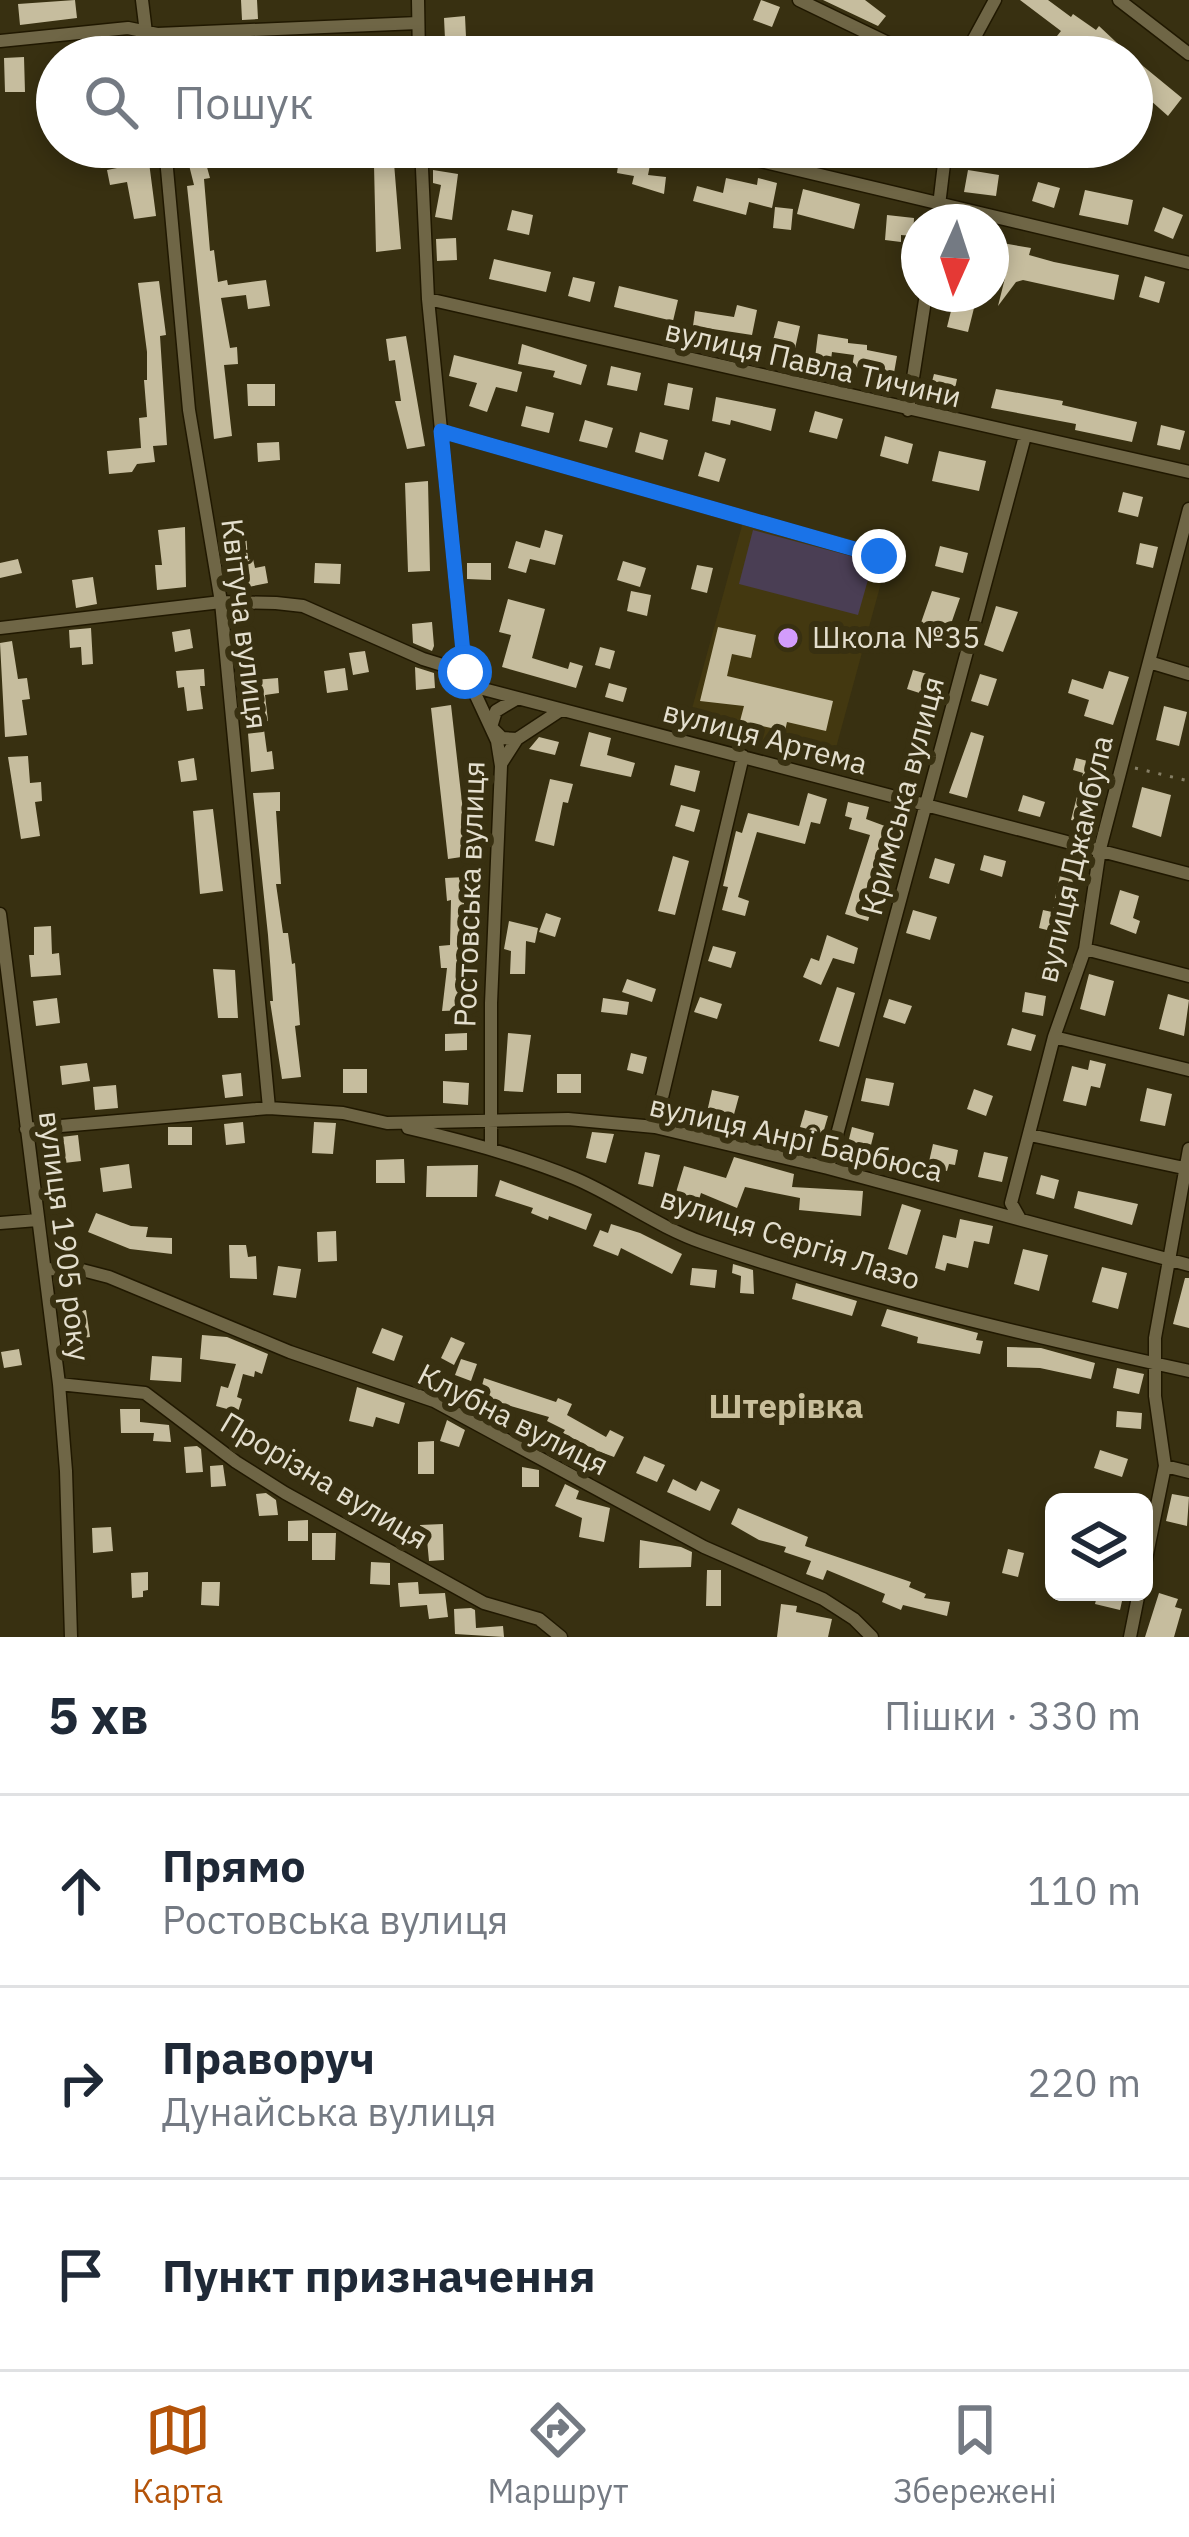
<!DOCTYPE html>
<html lang="uk">
<meta charset="utf-8">
<style>
:root{--surface:#fff;--page:#f6f6f7;--text:#1f2937;--muted:#747a83;--line:#e0e1e3;--accent:#b45309}
body{margin:0;font-family:"IBM Plex Sans",sans-serif;background:var(--page);color:var(--text)}
.controls{position:absolute;right:36px;bottom:36px;display:grid;overflow:hidden;border-radius:18px;box-shadow:0 6px 18px #0003}
.controls button{width:108px;height:108px;display:grid;place-items:center;padding:0;border:0;border-bottom:3px solid var(--line);background:var(--surface);color:var(--text);font:60px sans-serif}
.compass{position:absolute;left:901px;top:204px;width:108px;height:108px;border-radius:50%;background:var(--surface);box-shadow:0 6px 18px #0003;rotate:183deg}
.stop{position:absolute;width:36px;height:36px;margin:-27px;border:9px solid #1a73e8;border-radius:50%;background:#fff}
.stop.end{background:#1a73e8;border-color:#fff;box-shadow:0 3px 12px #0008}
.list{margin:0;padding:0;list-style:none}
h2{display:flex;justify-content:space-between;align-items:center;height:156px;margin:0;padding:0 48px;font-size:51px}
h2 small{font-size:39px;font-weight:400;color:var(--muted)}
.list li{display:grid;grid-template-columns:78px 1fr auto;gap:36px;align-items:center;box-sizing:border-box;height:192px;padding:0 48px;border-top:3px solid var(--line)}
.list b{display:block;font-size:45px;white-space:nowrap}
.list p{margin:0;font-size:39px;white-space:nowrap;color:var(--muted)}
.list em{font-size:39px;font-style:normal;color:var(--muted)}
.icon{flex:none;width:66px;height:66px;fill:none;stroke:currentColor;stroke-width:2;stroke-linecap:round;stroke-linejoin:round}
.map{position:relative;flex:none;width:1189px;height:1637px;overflow:hidden}
.search{position:absolute;background:var(--surface);box-shadow:0 6px 18px #0003;left:36px;right:36px;top:36px;height:132px;display:flex;align-items:center;gap:30px;box-sizing:border-box;padding:0 42px;border-radius:66px;color:var(--muted);font-size:45px}
.sheet{height:732px;background:var(--surface)}
nav{display:flex;justify-content:space-around;align-items:center;box-sizing:border-box;height:168px;border-top:3px solid var(--line);background:var(--surface);font-size:33px;color:var(--muted)}
nav a{display:grid;justify-items:center;gap:6px}
nav .on{color:var(--accent)}
.map>svg:first-child{display:block}
</style>
<div class="map">
<svg width="1189" height="1637" viewBox="0 0 1189 1637">
<rect width="100%" height="100%" fill="#383011"/>
<path fill="#433810" d="M746,511L890,550L831,766L687,727Z"/>
<path fill="#4a3e54" d="M753,530L873,562L858,615L739,584Z"/>
<path fill="#c6bd9e" d="M75,0L77,18L20,25L18,4Z
M241,0H257L258,19L242,20Z
M761,0L780,7L772,27L753,20Z
M823,0H865L886,16L878,26Z
M1020,0H1048L1071,17L1073,14L1096,30L1099,26L1132,57H1105L1082,40L1075,49L1057,36L1061,31Z
M465,16L466,37L445,39L444,18Z
M130,40L132,57H112L110,42Z
M479,46L510,50V57H477Z
M24,57L25,92H5L4,58Z
M1132,57L1182,98L1168,116L1132,84Z
M130,147H147L156,216L134,219L127,182L110,185L107,170L132,165Z
M535,147H577L575,164L534,161Z
M604,147H633L631,157L651,160L648,175L666,177L664,194L632,184L634,176L617,173L618,166L601,163Z
M815,147H878L874,164L814,152Z
M203,153L210,178L204,179L210,251L214,250L218,282L227,280L228,285L266,280L270,306L248,309L246,295L221,298L230,348L237,347L238,364L224,365L232,436L214,439L187,186L194,185L187,157Z
M379,160L394,163L401,249L376,252L374,165H379Z
M433,170L458,174L452,220L435,217L441,185L433,183Z
M968,170L999,175L996,196L964,192Z
M726,178L757,185L758,178L777,183L772,208L749,202L746,215L693,201L697,186L723,193Z
M1038,182L1060,188L1054,208L1032,201Z
M803,189L860,204L854,229L797,214Z
M1085,190L1133,200L1128,225L1079,215Z
M775,207L793,209L791,230L773,228Z
M1163,207L1183,215L1173,239L1154,231Z
M512,210L533,215L529,235L507,230Z
M887,215L914,218L913,236L901,235V242L885,240Z
M456,238L457,260L437,261L436,239Z
M991,241L1031,248L1029,255L1054,262L1119,275L1114,300L1023,280L1016,282L998,306L1007,270L991,266Z
M494,259L551,272L546,292L489,279Z
M1145,276L1165,282L1159,303L1139,297Z
M573,277L595,282L590,302L568,296Z
M159,281L166,335L160,336L167,445L153,446L155,462L137,464L132,472L109,474L107,451L141,448L139,418L147,417L144,380H147V352L138,283Z
M619,286L678,300L673,321L614,307Z
M953,303L974,308L968,332L947,327Z
M737,305L757,310L752,335L693,326L695,311L734,317Z
M778,321L800,326L794,353L771,348Z
M818,334L848,339V343L867,345V350L897,356L894,373L852,367L854,355L832,352L831,360L815,358Z
M406,336L425,446L407,449L395,401H401L395,360L389,361L386,339Z
M522,344L587,365L581,385L553,377L555,371L518,364Z
M454,355L522,372L517,392L496,387L487,412L469,406L477,383L449,376Z
M611,366L641,373L637,391L607,385Z
M934,374L957,379L953,398L929,393Z
M668,383L693,388L689,410L664,405Z
M247,384H275V406H248Z
M996,389L1063,401L1062,405L1137,422L1132,442L1075,430L1076,424L991,408Z
M716,397L776,409L771,431L731,420L730,425L712,421Z
M526,406L554,413L549,433L521,426Z
M815,411L843,419L837,439L809,432Z
M585,420L613,428L607,448L579,441Z
M1161,425L1185,431L1180,450L1157,445Z
M640,432L668,440L663,460L635,452Z
M885,436L913,444L908,464L880,456Z
M279,442L280,460L258,462L257,443Z
M939,451L986,461L979,491L932,481Z
M705,452L726,459L719,482L698,476Z
M428,481L430,571L408,572L405,483Z
M1123,492L1143,497L1138,517L1118,512Z
M185,527L186,587L157,590L155,565H162L158,530Z
M545,530L563,535L555,565L530,559L526,573L508,568L516,541L540,548Z
M246,532L248,560L253,559L255,568L265,566L268,583L233,590L225,534Z
M1140,543L1158,547L1153,568L1136,564Z
M940,546L968,553L963,573L935,566Z
M18,559L22,573L0,578V563Z
M623,561L646,568L640,587L617,580Z
M315,563L341,564L340,584L314,583Z
M467,563H491V580L467,579Z
M697,565L713,568L707,593L691,589Z
M93,577L97,604L76,608L72,580Z
M631,591L651,595L647,616L627,611Z
M932,591L960,598L943,647L915,640Z
M508,599L545,609L532,658L568,669L570,662L583,666L576,688L502,667L511,635L499,632Z
M996,606L1018,612L1003,652L984,645Z
M432,622L434,646L432,651L413,643L412,624Z
M718,627L756,635L751,658L732,654L727,676L833,701L826,731L787,722L785,731L740,721L744,706L700,701Z
M91,628L93,664L82,665L81,647L70,648L69,630Z
M190,629L193,648L175,652L172,632Z
M12,641L18,679L27,678L30,699L22,700L27,735L5,737L0,643Z
M600,647L615,651L610,669L595,665Z
M365,651L369,672L353,675L349,653Z
M415,667L434,673L435,688L416,690Z
M345,668L348,690L327,693L324,671Z
M204,669L205,686H200L203,709L187,711L184,687L178,688L176,671Z
M913,670L938,677L932,697L907,689Z
M1109,671L1129,677L1113,725L1084,716L1089,700L1068,693L1072,679L1103,689Z
M980,674L997,679L988,706L971,701Z
M278,678L279,693L265,695L268,721L263,722L267,752L272,751L274,769L251,772L244,681Z
M609,683L627,688L623,702L605,697Z
M451,705L468,856L448,859L431,708Z
M1164,706L1187,712L1179,746L1156,740Z
M589,732L611,738L607,755L635,763L631,777L580,766Z
M971,732L984,736L967,798L949,793Z
M539,737L559,742L555,755L529,749Z
M28,756L30,783L41,782L42,801L35,802L40,836L21,839L8,757Z
M194,758L197,780L181,782L178,761Z
M1076,758L1103,765L1090,825L1071,820L1083,773L1073,770Z
M675,765L700,771L695,792L670,785Z
M550,779L573,784L568,803L563,802L554,846L535,841Z
M1142,787L1171,795L1161,837L1132,827Z
M280,792V811H276L281,884H276L283,933H288L292,964L295,963L300,1025L295,1026L301,1077L282,1079L270,1001H273L268,935L253,793Z
M808,793L827,799L820,824L811,822L805,844L757,832L738,897L749,901L745,916L722,910L728,887L723,886L736,831L742,833L748,813L799,826Z
M1023,795L1045,802L1040,817L1018,811Z
M848,802L869,807L866,819L901,832L883,893L877,891L868,921L845,914L870,835L849,829L852,818L845,816Z
M681,805L700,810L694,832L675,826Z
M213,809L223,891L200,894L193,811Z
M984,855L1006,861L1002,877L980,870Z
M673,856L689,861L675,915L658,911Z
M935,858L955,864L949,884L929,878Z
M1060,875L1080,880L1076,896L1072,895L1059,950L1066,951L1062,970L1044,967L1051,931L1039,928L1043,910L1052,912Z
M466,877L465,933L460,932L467,1010L442,1011L447,968H441L439,946L450,945L451,900L447,901L445,878Z
M1120,890L1139,896L1133,918L1140,921L1136,934L1110,924Z
M913,910L937,917L930,940L906,933Z
M546,913L561,918L555,937L539,932Z
M509,921L538,928L535,943L526,941L525,974H510L511,951L504,949Z
M51,926L52,954L59,953L61,975L31,977L29,955H34V927Z
M827,935L858,948L854,964L833,958L821,985L803,977L811,958L819,961Z
M713,946L736,952L731,968L708,961Z
M213,969L235,970L238,1018H218Z
M1089,974L1114,981L1105,1016L1080,1009Z
M627,979L656,989L652,1002L622,992Z
M837,987L855,993L839,1047L819,1041Z
M1025,992L1046,996L1043,1016L1022,1012Z
M1168,994L1189,1000L1184,1036L1159,1029Z
M700,997L722,1004L717,1019L694,1012Z
M57,998L60,1023L36,1026L33,1001Z
M603,998L629,1002L627,1015L601,1012Z
M889,999L912,1006L905,1024L883,1017Z
M1012,1028L1036,1035L1031,1051L1007,1045Z
M467,1033V1050L445,1051V1034Z
M508,1033L531,1035L523,1092L504,1091Z
M631,1053L647,1057L643,1074L627,1070Z
M1090,1060L1106,1064L1100,1088L1091,1086L1086,1106L1063,1101L1072,1066L1088,1070Z
M87,1063L90,1081L62,1085L60,1066Z
M343,1069H367V1093H343Z
M241,1073L243,1096L225,1098L222,1075Z
M557,1074H581V1093H557Z
M866,1078L894,1083L889,1106L861,1101Z
M443,1081L469,1083L468,1105L443,1103Z
M116,1085L118,1108L95,1110L93,1087Z
M1147,1088L1172,1094L1165,1126L1140,1121Z
M974,1089L993,1096L986,1116L967,1109Z
M712,1090L739,1096L733,1118L707,1112Z
M805,1110L828,1116L823,1133L800,1127Z
M243,1122L245,1143L226,1145L224,1124Z
M314,1122L336,1123L333,1154L312,1153Z
M168,1127H192V1145H168Z
M852,1127L874,1133L869,1153L847,1147Z
M592,1132L614,1134L606,1163L586,1158Z
M78,1135L81,1161L64,1163L61,1137Z
M933,1144L958,1150L955,1165L949,1164L947,1171L928,1166Z
M645,1152L660,1155L653,1187L638,1184Z
M984,1152L1008,1157L1002,1182L978,1177Z
M734,1157L794,1174L792,1187L863,1191L861,1216L799,1210L800,1198L745,1187L737,1208L701,1193L697,1206L674,1199L684,1166L726,1178Z
M404,1159L405,1183H376V1160Z
M129,1164L132,1188L103,1192L100,1168Z
M478,1165L477,1197H426L427,1166Z
M1041,1175L1059,1180L1054,1199L1036,1194Z
M500,1180L592,1214L586,1230L549,1216L548,1220L531,1213L533,1208L495,1196Z
M1078,1191L1138,1204L1132,1225L1074,1208Z
M902,1204L921,1210L907,1255L888,1249Z
M96,1213L131,1226L148,1227L146,1237L172,1238V1254L130,1249L88,1232Z
M960,1219L993,1226L989,1244L974,1241L968,1268L947,1263L945,1271L935,1268L943,1235L956,1238Z
M611,1224L640,1233L682,1254L672,1274L621,1248L618,1256L593,1246L600,1230L608,1233Z
M336,1231L337,1261L318,1262L317,1232Z
M229,1245H246L248,1257L256,1256L257,1279L230,1278Z
M1023,1249L1048,1255L1039,1291L1014,1284Z
M733,1264L753,1270L754,1294L740,1293L741,1276L732,1273Z
M278,1266L301,1269L296,1298L273,1295Z
M1102,1267L1127,1273L1118,1309L1092,1302Z
M692,1268L717,1270L715,1288L690,1285Z
M1185,1278H1189V1328L1173,1324Z
M796,1283L857,1301L852,1316L792,1299Z
M887,1309L978,1333L976,1340L983,1341L980,1354L917,1343L918,1337L881,1326Z
M86,1310L90,1337L69,1340L64,1314Z
M382,1328L403,1336L394,1361L372,1353Z
M202,1335L227,1337L268,1354L262,1374L255,1371L254,1377L243,1374L237,1397L242,1399L238,1412L216,1406L221,1386L228,1388L236,1364L200,1359Z
M451,1337L465,1343L454,1365L441,1358Z
M1007,1347L1041,1348L1095,1363L1091,1379L1040,1368L1007,1367Z
M19,1349L22,1365L4,1368L1,1352Z
M152,1356L182,1358L181,1382L150,1380Z
M461,1359L477,1364L471,1381L455,1375Z
M1117,1368L1144,1374L1139,1394L1113,1388Z
M484,1378L556,1402L558,1398L572,1404L567,1415L606,1437L610,1430L624,1437L614,1457L595,1450L563,1433L565,1430L547,1421L549,1417L479,1397Z
M357,1387L405,1403L399,1424L376,1417L373,1427L349,1421Z
M120,1409H140V1422L169,1425L171,1442L153,1441L154,1433H121Z
M1117,1411L1142,1413L1141,1429L1116,1427Z
M447,1420L465,1430L459,1447L440,1441Z
M434,1441V1474H418V1442Z
M197,1446L201,1449L203,1472L186,1473L184,1447Z
M1100,1450L1128,1459L1122,1477L1094,1468Z
M644,1456L665,1465L657,1482L636,1473Z
M223,1465L226,1486L211,1487L210,1466Z
M522,1467L539,1470V1487H522Z
M673,1479L696,1491L701,1481L720,1490L710,1511L667,1492Z
M565,1484L579,1491L576,1499L610,1508L604,1542L579,1537L582,1518L555,1506Z
M266,1493L276,1500L278,1515L259,1516L256,1494Z
M1172,1494L1189,1497L1187,1526L1166,1521Z
M738,1508L808,1537L805,1546L911,1582L909,1587L926,1594L924,1598L950,1602L947,1616L903,1605L901,1610L882,1602L885,1594L827,1570L823,1580L806,1574L811,1561L784,1552L786,1547L759,1540L731,1524Z
M308,1520V1541H288V1521Z
M443,1524L444,1560L429,1561L427,1540H420V1525Z
M111,1527L113,1551L93,1553L92,1528Z
M312,1533H336L335,1560H312Z
M640,1540L681,1547L692,1552L691,1567L639,1568Z
M1008,1549L1024,1553L1018,1577L1002,1573Z
M371,1562L390,1563V1585L370,1584Z
M707,1570H721V1606H706Z
M148,1572V1590L143,1591V1597L132,1598L131,1573Z
M202,1582H220L219,1606L201,1605Z
M418,1582L419,1594L445,1593L448,1617L429,1619L427,1605L400,1607L398,1583Z
M1098,1592H1124L1120,1610L1095,1604Z
M1159,1593L1178,1599L1175,1607L1182,1609L1174,1637H1145Z
M781,1604L797,1606L796,1612L832,1619L828,1637H777Z
M471,1608L475,1610L476,1628L503,1626L504,1637L455,1634L454,1609Z"/>
<g fill="none" stroke-linecap="round" stroke-linejoin="round">
<g stroke="#201800" stroke-width="15">
<path id="street" d="M142,0L149,57
M418,0L419,57
M799,0L917,57
M1119,0L1189,54
M0,41L128,28L157,34L418,23
M964,57L995,0
M165,147L189,410L221,602L269,1108
M421,147L428,299L465,672L497,741L501,766L491,1003V1147
M702,147L1189,263
M937,222L946,147
M428,299L1189,472
M908,410L926,294
M441,431L879,556
M0,628L221,602L276,603L303,606L423,659L465,672
M1149,662L1189,674
M468,685L1189,874
M516,699L496,711L491,727L502,738L517,739
M501,764L517,739L561,710
M0,914L59,1384L66,1471L71,1637
M1085,949L1189,976
M1054,1037L1189,1070
M655,1127L743,756
M408,1128C465,1141 520,1156 574,1178C619,1197 657,1227 704,1243C862,1297 1026,1335 1189,1371
M26,1129L269,1108L343,1113L387,1123L568,1119L655,1127L828,1168L1189,1265
M1030,1135L1188,1169
M828,1168L1025,436
M1020,1219L1011,1203L1054,1037L1085,949L1100,849L1189,509
M0,1223L37,1220
M45,1269L82,1270L109,1277L290,1352L434,1401L704,1547L823,1599L854,1619L872,1637
M59,1384L145,1393L236,1462L285,1493L484,1603L539,1619L561,1637
M1165,1466L1189,1472
M1144,1569L1165,1466L1155,1396V1338L1189,1149
M1130,1637L1139,1592"/>
</g>
<path stroke="#867f66" stroke-width="3" stroke-dasharray="3 9" stroke-linecap="butt" d="M1135,768L1189,781"/>
<use href="#street" stroke="#6f6646" stroke-width="12"/>
</g>
<g fill="none" stroke-linecap="round" stroke-linejoin="round">
<path stroke="#1a73e8" stroke-width="15" d="M465,672L441,431L879,556"/>
</g>
<circle fill="#d39cfc" stroke="#383011" stroke-width="4.5" cx="788" cy="638" r="12"/>
<g text-anchor="middle" stroke-width="12" stroke-linejoin="round" paint-order="stroke">
<g font-size="30" fill="#e4dfce" stroke="#383011">
<text transform="translate(813 364) rotate(13)" y="10">вулиця Павла Тичини</text>
<text transform="translate(244 624) rotate(83)" y="10">Квітуча вулиця</text>
<text transform="translate(765 738) rotate(15)" y="10">вулиця Артема</text>
<text transform="translate(903 796) rotate(-75)" y="10">Кримська вулиця</text>
<text transform="translate(1075 859) rotate(-77)" y="10">вулиця Джамбула</text>
<text transform="translate(470 894) rotate(-88)" y="10">Ростовська вулиця</text>
<text transform="translate(796 1139) rotate(13)" y="10">вулиця Анрі Барбюса</text>
<text transform="translate(64 1236) rotate(83)" y="10">вулиця 1905 року</text>
<text transform="translate(790 1239) rotate(18)" y="10">вулиця Сергія Лазо</text>
<text transform="translate(513 1420) rotate(27)" y="10">Клубна вулиця</text>
<text transform="translate(324 1481) rotate(31)" y="10">Прорізна вулиця</text>
</g>
<g font-size="30" fill="#e4dfce" stroke="#383011" text-anchor="start">
<text x="812" y="648">Школа №35</text>
</g>
<g font-size="33" font-weight="bold" fill="#c9bf9c" stroke="#383011">
<text x="786" y="1418">Штерiвка</text>
</g>
</g>
</svg>
<div class="controls">
<button><svg class="icon" aria-label="layers" viewBox="0 0 24 24"><path d="M12 4l9 5-9 5-9-5zM3 14l9 5 9-5"/></svg></button>
</div>
<svg class="compass" viewBox="-18 -18 36 36"><path d="M0-13l5 13h-10z" fill="#e53935"/><path d="M0 13l5-13h-10z" fill="#747a83"/></svg>
<div class="stop" style="left:465px;top:672px"></div>
<div class="stop end" style="left:879px;top:556px"></div>
<div class="search"><svg class="icon" aria-label="search" viewBox="0 0 24 24"><circle cx="10" cy="10" r="6"/><path d="M15 15l6 6"/></svg>Пошук</div>
</div>
<section class="sheet">
<h2>5 хв<small>Пішки · 330 m</small></h2>
<ul class="list">
<li><svg class="icon" aria-label="ahead" viewBox="0 0 24 24"><path d="M12 20V5M6 11l6-6 6 6"/></svg><div><b>Прямо</b><p>Ростовська вулиця</p></div><em>110 m</em></li>
<li><svg class="icon" aria-label="right" viewBox="0 0 24 24"><path d="M7 20v-9h11M14 6l5 5-5 5"/></svg><div><b>Праворуч</b><p>Дунайська вулиця</p></div><em>220 m</em></li>
<li><svg class="icon" aria-label="arrive" viewBox="0 0 24 24"><path d="M6 21V4h12l-3 4 3 4H6"/></svg><div><b>Пункт призначення</b></div></li>
</ul>
</section>
<nav>
<a class="on"><svg class="icon" aria-label="map" viewBox="0 0 24 24"><path d="M3 6l6-2 6 2 6-2v14l-6 2-6-2-6 2zM9 4v14M15 6v14"/></svg>Карта</a>
<a><svg class="icon" aria-label="directions" viewBox="0 0 24 24"><path d="M12 3l9 9-9 9-9-9zM9 14v-3h6M13 9l2 2-2 2"/></svg>Маршрут</a>
<a><svg class="icon" aria-label="saved" viewBox="0 0 24 24"><path d="M7 4h10v16l-5-4-5 4z"/></svg>Збережені</a>
</nav>
